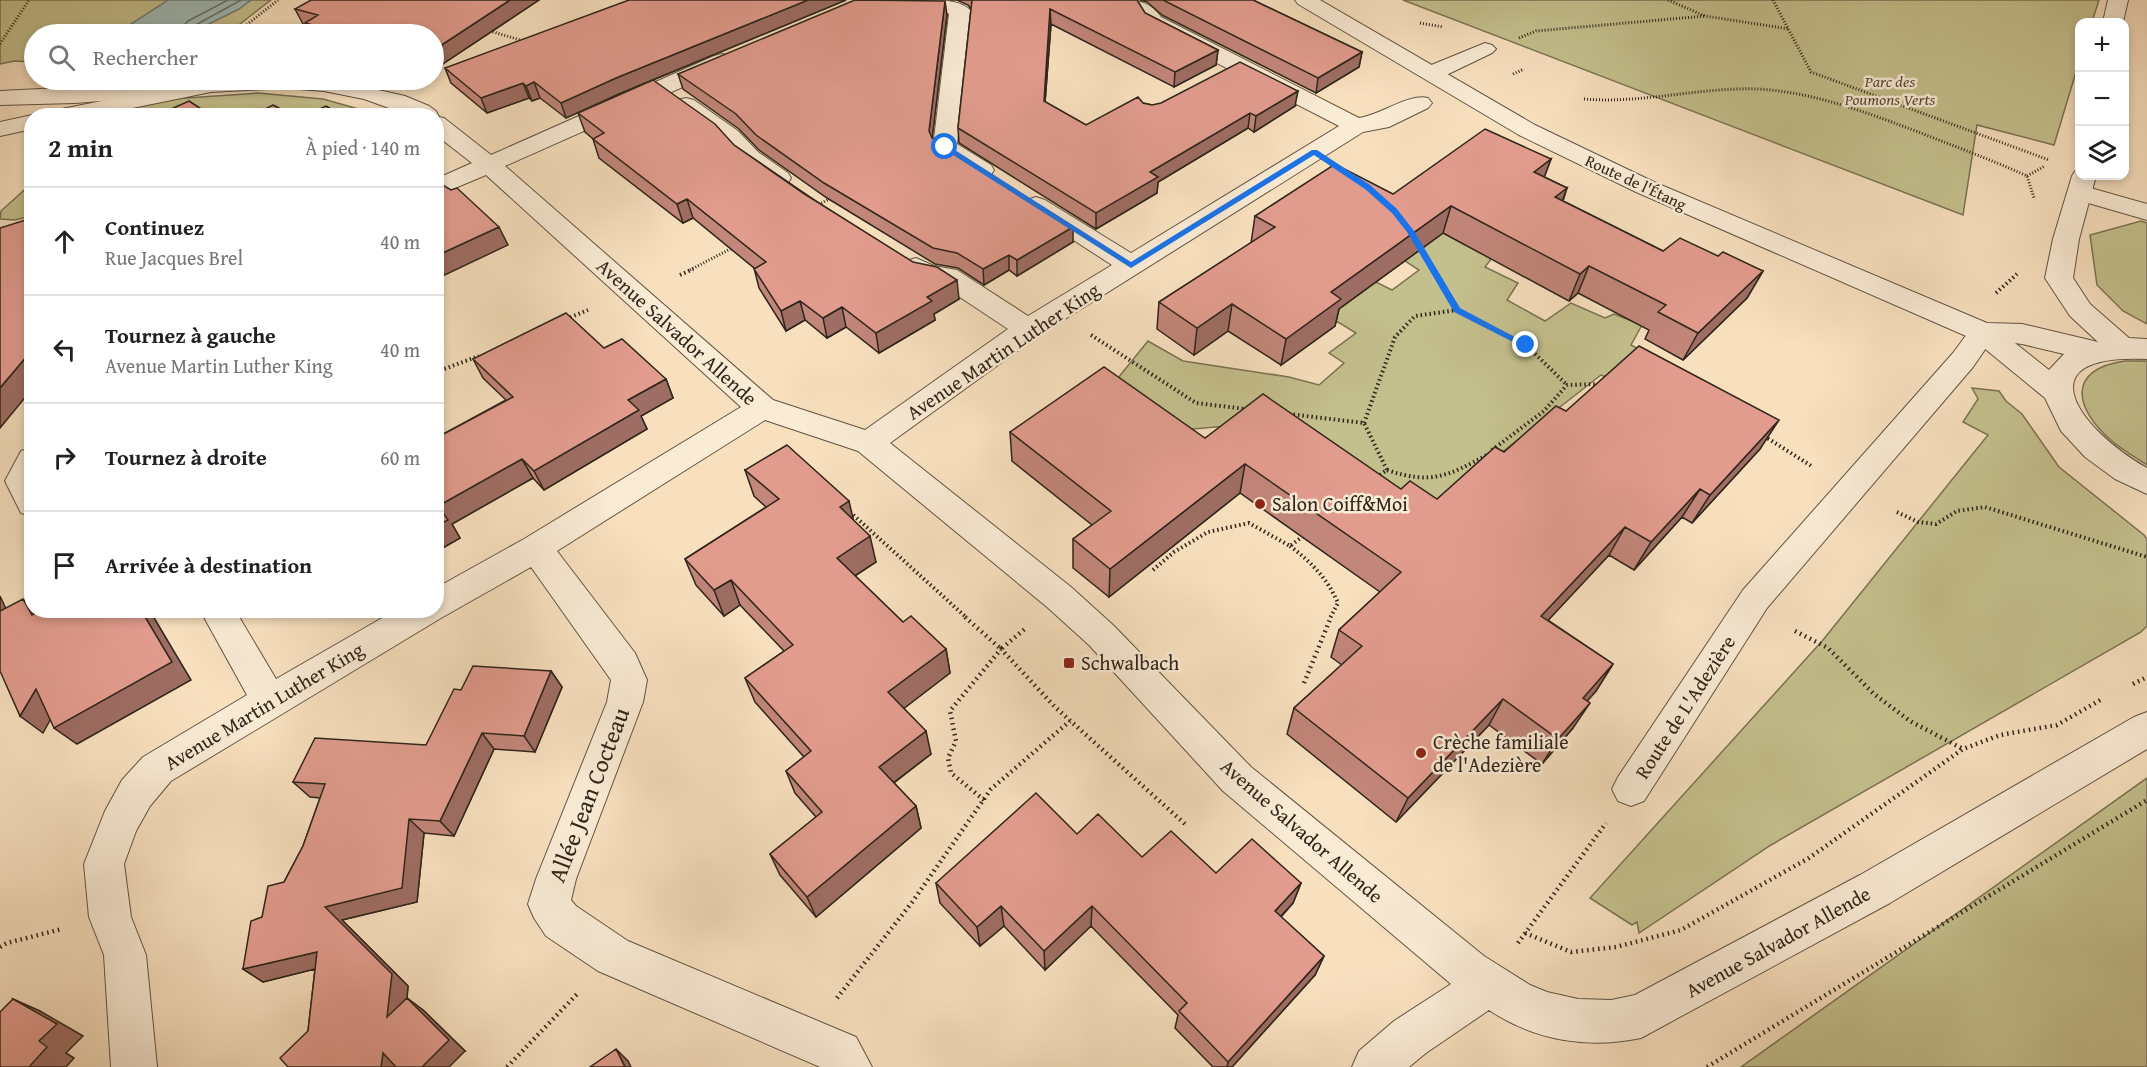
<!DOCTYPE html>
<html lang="fr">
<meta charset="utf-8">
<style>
:root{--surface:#fff;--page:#f6f6f6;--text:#202124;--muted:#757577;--line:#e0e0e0}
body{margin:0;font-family:"Gentium Book Plus",serif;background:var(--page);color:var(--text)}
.controls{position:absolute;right:18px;top:18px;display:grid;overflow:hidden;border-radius:12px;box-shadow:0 3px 9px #0003}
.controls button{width:54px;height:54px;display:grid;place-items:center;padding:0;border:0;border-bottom:2px solid var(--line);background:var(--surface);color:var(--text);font:30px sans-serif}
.stop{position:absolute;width:18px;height:18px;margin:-14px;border:4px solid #1a73e8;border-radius:50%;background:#fff}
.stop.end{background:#1a73e8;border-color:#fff;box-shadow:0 2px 6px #0008}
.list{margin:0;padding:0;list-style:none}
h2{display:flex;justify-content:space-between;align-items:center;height:78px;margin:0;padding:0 24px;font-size:26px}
h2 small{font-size:20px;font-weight:400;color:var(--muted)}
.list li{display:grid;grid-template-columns:39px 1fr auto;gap:18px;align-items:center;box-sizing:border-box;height:108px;padding:0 24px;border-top:2px solid var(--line)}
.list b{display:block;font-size:22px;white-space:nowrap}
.list p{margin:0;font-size:20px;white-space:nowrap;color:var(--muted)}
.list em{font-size:20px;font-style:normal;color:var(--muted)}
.icon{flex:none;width:33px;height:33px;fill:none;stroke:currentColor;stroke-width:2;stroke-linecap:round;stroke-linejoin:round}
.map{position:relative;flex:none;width:2147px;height:1067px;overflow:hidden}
.search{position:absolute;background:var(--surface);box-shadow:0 3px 9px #0003;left:24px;top:24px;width:420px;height:66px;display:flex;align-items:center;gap:15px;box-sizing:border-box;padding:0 21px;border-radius:33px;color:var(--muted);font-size:22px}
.panel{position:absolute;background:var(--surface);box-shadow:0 3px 9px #0003;left:24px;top:108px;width:420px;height:510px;border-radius:24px}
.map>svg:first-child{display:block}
</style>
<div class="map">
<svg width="2147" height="1067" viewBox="0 0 2147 1067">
<rect width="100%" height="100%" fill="#f8e0bf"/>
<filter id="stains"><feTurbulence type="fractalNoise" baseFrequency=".00333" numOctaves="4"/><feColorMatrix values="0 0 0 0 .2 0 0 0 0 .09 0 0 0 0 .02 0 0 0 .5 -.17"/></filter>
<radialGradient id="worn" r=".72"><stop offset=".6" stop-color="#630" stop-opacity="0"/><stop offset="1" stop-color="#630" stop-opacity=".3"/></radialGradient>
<path fill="#c4c08d" stroke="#7a7254" stroke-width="1.5" d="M0,0H271L227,34H34V62L14,61L0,64Z
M1403,0H2099L2092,22H2080L2079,62L2054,145L1977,125L1963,215Z
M258,93L323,99L380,115L106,116L110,112L171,99Z
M31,184V216L15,220L0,219L1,211Z
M1389,200L1502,245L1485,267L1518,283L1507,300L1545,321L1571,303L1605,318L1614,314L1642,325L1631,345L1673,368L1639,390L1601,375L1423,514L1271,422L1171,431L1109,389L1148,341L1183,361L1289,377L1319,385L1344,363L1329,353L1356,333L1320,311L1376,282L1392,290L1419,270L1345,222Z
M2141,221L2147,223V324L2123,311L2097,285L2090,235Z
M2125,361H2147V465C2135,457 2122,450 2112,441C2074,409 2066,369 2125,361Z
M1972,388L1999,391L2006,401L2022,414L2059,467L2144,535L2147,539V626L2141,632L1771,845L1639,933L1637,922L1632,925L1590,898L1823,640L1988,435L1963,422L1978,399Z
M2147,778V1067H1741Z"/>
<path fill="#9fbbb8" stroke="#727f79" stroke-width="1.5" d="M168,0H251L239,9L189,34H120L131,24Z"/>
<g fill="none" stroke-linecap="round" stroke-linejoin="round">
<path stroke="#67706a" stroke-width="1.5" d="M181,34L183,26L188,21L228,0
M189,34L192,27L241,0"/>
<g stroke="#615444" stroke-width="2">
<path id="service" d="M1485,43L1492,45L1496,49L1492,53L1440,78L1432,79L1424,78L1421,73L1424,68Z
M183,82L191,84L194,89L191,94L75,103L0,105V91Z
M1983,323L1993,326L1997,332L1973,367L1767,608L1644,801L1631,806L1618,801L1612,789L1618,777L1743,590L1953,353L1973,326Z"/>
</g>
<g stroke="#615444" stroke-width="2">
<path id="minor" d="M927,0C942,0 961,0 971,11L957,144L991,165L994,170L991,175C971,180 953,162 936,152L933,147L949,14L930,4Z
M1114,0C1136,0 1149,0 1161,17L1359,118C1381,115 1409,93 1428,98L1432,103L1428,108L1389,127L1363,132L1038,336L890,443L1071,587L1113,625L1251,767L1484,956L1530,985L1547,992L1578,999L1611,1000L1635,995L1860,875L2134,717L2147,712V749L1890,903L1641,1038C1588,1049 1535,1041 1489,1010L1426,1053L1409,1067H1352L1359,1051L1394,1021L1451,984L1223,791L1089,645L1047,607L858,451L765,420L557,551L635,653L647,680L643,702L576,879L571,900L576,906L628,941L856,1037L872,1067H820L598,971L546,936L534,918L528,904L536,879L607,702L611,680L531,567L441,618L171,781L150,806L136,831L124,864L131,917L146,955L157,1067H111L104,955L89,917L84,864L105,811L122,780L143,757L247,695L200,610H235L276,679L396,610H436V588L524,539L741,407L486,175L436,196V179L472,163L436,135V116H411L364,99L324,91L286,88L211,92L93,116H49L52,111L206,80H334L405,96L429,106L436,111L439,117L444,118L491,155L714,56L722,54L730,56L733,61L730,66L505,166L773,400L865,430L1008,329L940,284L917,280L906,273L903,267L906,261L916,258L934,266L957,270L1028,316L1112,265L1027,210L1023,205L1027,200L1036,197L1045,200L1131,253L1339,126L1145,26L1138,13L1117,4Z
M686,98L694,100L738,131L758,152L788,173L791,178L788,183C759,190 739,156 720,140C707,129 692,120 678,110L674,105L678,100Z
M32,115L34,116H32V129L0,136V122Z
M2080,185L2147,204V220L2071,198L2067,193L2071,188Z
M32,448V516L21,513L5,481L21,451Z"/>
</g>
<g stroke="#615444" stroke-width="2">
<path id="tertiary" d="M1295,0H1320L1535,125L1654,182L1987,323L2022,324L2098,342L2070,316L2045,278L2053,239L2072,176L2075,171L2080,170V176H2096L2079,239L2073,278L2090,304L2129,338L2147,339V359C2021,353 2080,430 2147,468V494L2115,479L2085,457L2061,431L2045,398L1973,339L1636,192L1519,135L1298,4ZM2015,343L2022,344L2064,354L2049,370Z
M2108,0H2128L2123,22H2103Z"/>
</g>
<path stroke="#2f251b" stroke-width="3" stroke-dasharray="1 2" stroke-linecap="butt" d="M1668,0L1705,16L1789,29
M1773,0L1811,72L2049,160
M1420,23L1443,27
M487,30L523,41
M235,34L278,0
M1519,38L1536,31L1705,16
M0,44L29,0
M1513,74L1524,69
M1584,99C1642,104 1699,87 1758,89C1814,92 1868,113 1921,133C1956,147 1992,160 2027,176L2034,198
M2027,176L2045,166
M816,206L833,197
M1420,247L1434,270
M690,270L734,247"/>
<path stroke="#2f251b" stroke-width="4" stroke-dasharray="1.5 3" stroke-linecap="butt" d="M680,275L693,269
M1996,293L2017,274
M1457,310L1526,345L1567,385
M566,319L588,310
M1091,335L1196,403L1246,409
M436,372L479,356
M1289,414L1364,423L1387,470L1377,477
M1364,423L1395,337L1415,316L1457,310L1433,269
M1764,436L1813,467
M1492,450L1544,411L1567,385L1601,384
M1387,470C1431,485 1448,476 1487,455
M850,512L967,618
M1897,512L1918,522L1936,524L1957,511L1985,507L2147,557
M1290,546C1311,562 1327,578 1338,603L1330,618
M1153,570L1174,552L1208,532L1249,523L1290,546L1306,534"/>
<path stroke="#2f251b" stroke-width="4.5" stroke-dasharray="1.5 4" stroke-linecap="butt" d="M965,617L1001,649L1027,627
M1795,631L1828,648L1874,694L1910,721L1963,749
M1304,683L1331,617
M2133,684L2147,677
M984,800L951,773L948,758L956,741L950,711L1001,649L1055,707L1185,824
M1525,933L1571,952L1616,947L1681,930L1809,858L1963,749L2000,735L2057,725L2102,699
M1518,943L1606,823
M0,947L7,943L62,929
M837,998L913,901L991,789L1070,721
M507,1067L579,992
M1707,1067L2147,800"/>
<use href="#service" fill="#faebd5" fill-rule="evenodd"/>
<use href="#minor" fill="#faebd5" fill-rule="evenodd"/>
<use href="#tertiary" fill="#faebd5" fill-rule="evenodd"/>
</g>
<path fill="#c2867a" stroke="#2f251b" stroke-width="1.5" d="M539,0L438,67L434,66V34H311L306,25L303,24L295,9Z
M846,0L653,80L734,145L959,299L934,314L935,320L879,353L846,327L827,338L805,320L786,331L759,288L754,268L693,218L683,223L599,158L593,139L585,132L578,113L653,80L621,93L566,118L540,98L532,101L529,98L487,113L451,83L445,68Z
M950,0H1137L1145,13L1218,50L1216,65L1174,87L1051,24L1045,102L1086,125L1143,103L1152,105L1295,106L1254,132L1248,128L1158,182L1157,193L1096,229L959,143L958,128L971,9L968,5L957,0Z
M1140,0H1253L1362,52L1359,67L1316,93L1162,15L1147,2Z
M947,15L932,138L1073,242L1017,276L1009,270L984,285L958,268L935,264L827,198L759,150L739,129L683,89L678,74Z
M1551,159L1544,177L1567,188L1563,201L1663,251L1718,256L1763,271L1747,298L1683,360L1645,339L1649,330L1578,293L1569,301L1443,233L1339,309L1335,326L1281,365L1228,331L1194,355L1157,329L1159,302L1251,243L1255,216L1393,194Z
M604,348L666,379L673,398L641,416L647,429L544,490L533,478L452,524L460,538L436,552V438L506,400L483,378L473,359Z
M1566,411L1760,449L1692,523L1682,517L1634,570L1609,555L1548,620L1613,664L1596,691L1587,701L1573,728L1542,764L1489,725L1396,822L1287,734L1294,708L1342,665L1331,657L1339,630L1380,592L1240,493L1109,597L1073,568V539L1092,525L1012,461L1010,432L1205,438L1437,499L1504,452Z
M745,470L853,520L876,562L855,576L903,622L946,649L950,673L904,708L931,754L894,783L916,806L921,828L816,917L780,875L770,854L816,817L795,793L786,771L804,757L755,702L745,678L784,651L740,605L724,616L696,585L685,559L766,507L754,496Z
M551,671L562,687L535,752L494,749L454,836L424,833L417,902L342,920L408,986L407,998L423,1010L465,1051L308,1031L315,969L263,982L243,969L262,917L284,882L303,846L320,798L310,797L293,782L426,745L461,690Z
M1077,834L1142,857L1216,873L1301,883L1293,903L1281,917L1324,956L1315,975L1232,1067H1213L1175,1028L1178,1015L1091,926L1045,970L1004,926L980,946L940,903L936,883Z"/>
<path fill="#9e6d63" stroke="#2f251b" stroke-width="1.5" d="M510,0H539L438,67L434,57V50Z
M808,0H846L621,93L566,118L561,103L616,78Z
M945,1L947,15L931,147L929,131Z
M1050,9L1051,24L1044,116V101Z
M1218,50L1216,65L1174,87L1175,72Z
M1362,52L1359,67L1316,93L1318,78Z
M534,82L540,98L532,101L526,86Z
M523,83L529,98L487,113L481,98Z
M1298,91L1295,106L1254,132L1256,116Z
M1250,113L1248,128L1158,182L1157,193L1096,229V213L1150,172Z
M1551,159L1541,186L1534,172Z
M1567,188L1557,215L1555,197Z
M687,199L693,218L683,223L677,204Z
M1451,206L1443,233L1339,309L1335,326L1281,365L1286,339L1331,292Z
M499,227L508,245L436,279V256Z
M1073,227V242L1017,276V260Z
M1009,255V270L984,285L983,269Z
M1589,266L1578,293L1569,301L1580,274Z
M1763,271L1747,298L1683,360L1698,333Z
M957,280L959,299L934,314L935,320L879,353L876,333L927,297Z
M800,301L805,320L786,331L781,311Z
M1232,304L1228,331L1194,355L1197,328Z
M842,307L846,327L827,338L823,318Z
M32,350V389L0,428V388Z
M666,379L673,398L641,416L647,429L544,490L534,471L628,400Z
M1779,420L1760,449L1692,523L1710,495Z
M522,459L533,478L452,524L460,538L436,552L438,506Z
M1245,464L1240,493L1109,597L1110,569Z
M1700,489L1682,517L1634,570L1651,542Z
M849,501L855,527L840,507Z
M1625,527L1609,555L1527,643L1541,616Z
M870,536L876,562L844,583L837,558Z
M731,580L740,605L724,616L714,590Z
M0,596L17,632L0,618Z
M23,599L32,606V610H37L45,617L32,615Z
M141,610H147L153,616L191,680L77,744L54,728Z
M946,649L950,673L894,716L888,692Z
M1613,664L1596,691L1567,724L1583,698Z
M551,671L562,687L535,752L524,736Z
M36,689L58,706L43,733L20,716Z
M1503,699L1489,725L1396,822L1408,798Z
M1590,703L1573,728L1542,764L1558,739Z
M926,731L931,754L885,789L879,767Z
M482,733L494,749L454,836L440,821Z
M916,806L921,828L816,917L807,897Z
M409,819L424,833L417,902L342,920L408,986L407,998L423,1010L465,1051L449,1067H422L387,1017L325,907Z
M1301,883L1293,903L1268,930L1275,911Z
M1001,906L1004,926L980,946L977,927Z
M1092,906L1091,926L1045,970L1044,951Z
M317,952L335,964L263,982L243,969Z
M1324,956L1315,975L1232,1067H1227L1228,1062Z
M13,999L40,1011L83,1036L66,1053L74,1058L66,1067H29L39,1041Z
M616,1049L628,1061L631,1067H625Z
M383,1053L400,1067H381Z"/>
<path fill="#e29c8e" stroke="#2f251b" stroke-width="1.5" d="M311,0H510L434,50V34H347L305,23L318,15L295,9Z
M629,0H808L616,78L561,103L534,82L526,86L523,83L481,98L445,68Z
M855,0L945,1L929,131L932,138L1073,227L1017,260L1009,255L983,269L957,253L933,248L824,183L756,135L736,114L678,74Z
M972,0H1137L1145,13L1218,50L1175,72L1050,9L1044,101L1086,125L1138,97L1143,103L1152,105L1161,103L1240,62L1298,91L1256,116L1250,113L1150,172L1158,177L1096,213L958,128Z
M1163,0H1253L1362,52L1318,78Z
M653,80L715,124L734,145L803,193L913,262L937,267L957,280L927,297L932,301L876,333L842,307L823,318L800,301L781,311L754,269L766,262L687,199L677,204L593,139L604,133L578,113Z
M189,101L212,116H155Z
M273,105L294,116H251Z
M326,106L342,116H305Z
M1485,129L1551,159L1534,172L1567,188L1555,197L1663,251L1680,238L1718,256L1723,252L1763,271L1698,333L1658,312L1666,305L1589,266L1580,274L1451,206L1331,292L1341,299L1286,339L1232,304L1197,328L1159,302L1275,227L1255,216L1335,164L1393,194Z
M436,181L451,190L457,188L499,227L436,256Z
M32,218V350L0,388V228Z
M566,313L604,348L622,339L666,379L628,400L639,410L534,471L522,459L438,506L448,520L436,526V438L513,397L473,359Z
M1639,346L1779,420L1710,495L1700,489L1651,542L1625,527L1541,616L1613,664L1583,698L1590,703L1558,739L1503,699L1408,798L1294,708L1362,646L1339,630L1401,572L1245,464L1110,569L1073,539L1111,511L1010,432L1104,367L1205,438L1263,394L1401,489L1410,481L1437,499L1495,447L1504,452L1556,406L1566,411Z
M787,445L849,501L840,507L870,536L837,558L903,622L911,616L946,649L888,692L926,731L879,767L916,806L807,897L770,854L822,812L786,771L811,751L745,678L793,645L731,580L714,590L685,559L779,499L745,470Z
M23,599L32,615L41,610H105L106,613L111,610H141L172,662L54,728L36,689L20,716L0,671V611Z
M473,666L551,671L524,736L482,733L440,821L409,819L402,888L325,907L392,974L387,1017L407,998L449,1040L422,1067H396L383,1053L381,1067H288L280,1058L308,1031L317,952L243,969L251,921L262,917L268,886L284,882L303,846L325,784L293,782L315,738L426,745L454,689L461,690Z
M1036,793L1077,834L1098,814L1142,857L1171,831L1216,873L1252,839L1301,883L1275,911L1324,956L1228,1062L1179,1011L1187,1003L1092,906L1044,951L1001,906L977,927L936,883Z
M13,999L57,1024L39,1041L47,1047L29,1067H0V1012Z
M616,1049L625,1067H590Z"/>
<path fill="#1a73e8" d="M942,145H947L1131,262L1312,150H1317L1370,185L1397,209L1414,231L1460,308L1530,345L1523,347L1454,312L1407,232L1392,213L1365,189L1314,155L1131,268L942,148Z"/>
<g fill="#8f2418" stroke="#faebd5" stroke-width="2">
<circle cx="1260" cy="504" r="6"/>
<rect x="1063" y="657" width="12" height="12" rx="3"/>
<circle cx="1421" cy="753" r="6"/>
</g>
<g text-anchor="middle" stroke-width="5" stroke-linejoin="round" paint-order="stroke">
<g font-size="16" font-style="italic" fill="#544c38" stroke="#faebd5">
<text x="1890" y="87">Parc des<tspan x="1890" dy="18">Poumons Verts</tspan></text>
</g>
<g font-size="16" fill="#2f251b" stroke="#faebd5">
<text transform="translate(1636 182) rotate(25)" y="6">Route de l'Étang</text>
</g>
<g font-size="20" fill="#2f251b" stroke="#faebd5">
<text transform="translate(677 332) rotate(42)" y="7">Avenue Salvador Allende</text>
<text transform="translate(1003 351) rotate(-34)" y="7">Avenue Martin Luther King</text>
<text transform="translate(264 706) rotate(-31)" y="7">Avenue Martin Luther King</text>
<text transform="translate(1685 707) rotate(-57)" y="7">Route de L'Adezière</text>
<text transform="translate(1302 831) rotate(41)" y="7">Avenue Salvador Allende</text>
<text transform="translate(1778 942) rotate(-29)" y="7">Avenue Salvador Allende</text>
</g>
<g font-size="20" fill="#2f251b" stroke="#faebd5" text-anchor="start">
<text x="1272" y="511">Salon Coiff&amp;Moi</text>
<text x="1081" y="670">Schwalbach</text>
<text x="1433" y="749">Crèche familiale<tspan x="1433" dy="23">de l'Adezière</tspan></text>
</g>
<g font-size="24" fill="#2f251b" stroke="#faebd5">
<text transform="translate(589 795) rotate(-69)" y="8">Allée Jean Cocteau</text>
</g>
</g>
<rect width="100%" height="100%" filter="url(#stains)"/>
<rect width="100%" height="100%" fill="url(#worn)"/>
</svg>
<div class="controls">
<button>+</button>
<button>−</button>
<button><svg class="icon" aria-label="layers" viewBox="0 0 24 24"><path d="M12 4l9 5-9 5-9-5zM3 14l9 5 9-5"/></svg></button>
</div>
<div class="stop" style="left:945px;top:147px"></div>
<div class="stop end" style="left:1526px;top:345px"></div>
<div class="search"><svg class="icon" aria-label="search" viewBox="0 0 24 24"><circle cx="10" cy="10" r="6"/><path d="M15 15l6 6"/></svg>Rechercher</div>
<section class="panel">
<h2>2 min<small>À pied · 140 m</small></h2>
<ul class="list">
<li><svg class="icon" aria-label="ahead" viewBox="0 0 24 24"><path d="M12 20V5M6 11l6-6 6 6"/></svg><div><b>Continuez</b><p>Rue Jacques Brel</p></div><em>40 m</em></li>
<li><svg class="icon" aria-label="left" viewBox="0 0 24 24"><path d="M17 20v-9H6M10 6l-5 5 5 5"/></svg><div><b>Tournez à gauche</b><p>Avenue Martin Luther King</p></div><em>40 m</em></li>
<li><svg class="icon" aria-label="right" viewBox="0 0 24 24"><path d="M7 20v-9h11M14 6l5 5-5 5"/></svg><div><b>Tournez à droite</b></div><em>60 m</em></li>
<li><svg class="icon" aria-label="arrive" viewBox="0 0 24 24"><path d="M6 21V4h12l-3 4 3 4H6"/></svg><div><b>Arrivée à destination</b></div></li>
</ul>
</section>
</div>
